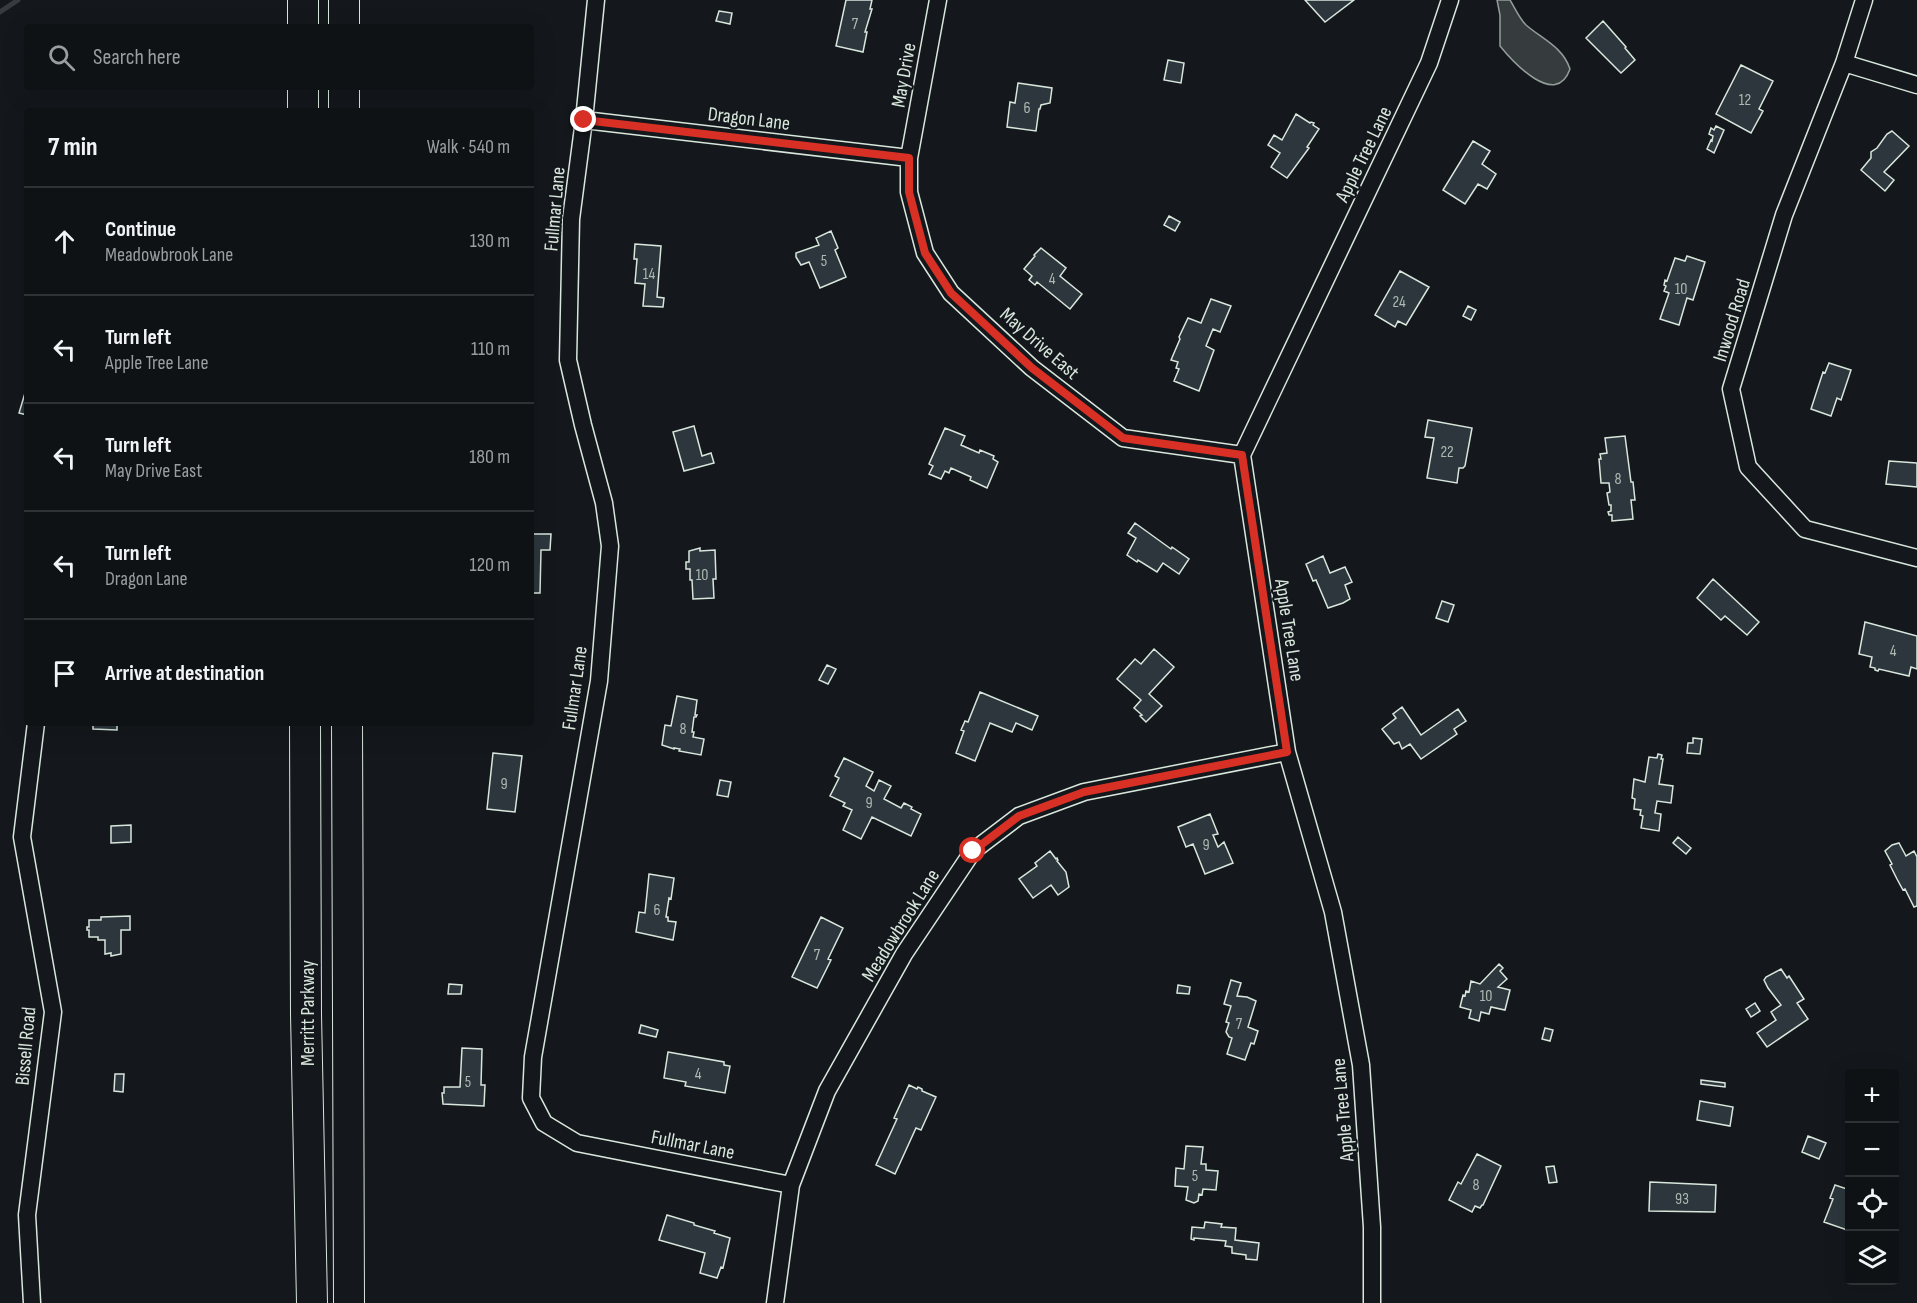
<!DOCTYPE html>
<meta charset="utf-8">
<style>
:root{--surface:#0f1215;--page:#181b1e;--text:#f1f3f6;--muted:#9b9ea0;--line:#2f3234}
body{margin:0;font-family:"Sofia Sans Condensed",sans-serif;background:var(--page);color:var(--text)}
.controls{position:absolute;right:18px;bottom:18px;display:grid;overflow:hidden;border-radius:6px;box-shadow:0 6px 24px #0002}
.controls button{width:54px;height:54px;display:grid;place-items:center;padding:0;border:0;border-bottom:2px solid var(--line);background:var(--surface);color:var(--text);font:30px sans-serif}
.stop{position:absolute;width:18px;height:18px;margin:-14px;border:4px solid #d93025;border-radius:50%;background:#fff}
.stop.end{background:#d93025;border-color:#fff;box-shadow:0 2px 6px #0008}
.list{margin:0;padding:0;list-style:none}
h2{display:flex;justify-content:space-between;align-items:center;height:78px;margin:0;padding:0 24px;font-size:26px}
h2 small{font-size:20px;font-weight:400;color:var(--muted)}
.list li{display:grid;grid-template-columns:39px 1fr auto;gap:18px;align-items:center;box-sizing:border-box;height:108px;padding:0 24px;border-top:2px solid var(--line)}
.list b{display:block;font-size:22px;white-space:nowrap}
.list p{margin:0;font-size:20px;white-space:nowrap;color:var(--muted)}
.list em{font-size:20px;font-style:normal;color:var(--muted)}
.icon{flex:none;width:33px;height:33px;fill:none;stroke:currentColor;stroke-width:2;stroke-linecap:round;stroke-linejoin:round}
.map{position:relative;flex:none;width:1917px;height:1303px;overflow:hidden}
.search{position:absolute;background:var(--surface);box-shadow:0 6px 24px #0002;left:24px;top:24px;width:510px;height:66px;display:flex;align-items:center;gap:15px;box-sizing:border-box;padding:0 21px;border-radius:6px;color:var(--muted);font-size:22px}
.panel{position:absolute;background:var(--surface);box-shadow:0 6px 24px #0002;left:24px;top:108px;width:510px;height:618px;border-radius:6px}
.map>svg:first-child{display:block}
</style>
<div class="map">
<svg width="1917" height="1303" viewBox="0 0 1917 1303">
<rect width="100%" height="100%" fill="#14181c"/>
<path fill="#363b3e" stroke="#939e99" stroke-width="1.5" d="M1497,0H1510C1515,8 1519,18 1526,25C1542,39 1563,47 1570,69C1556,109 1513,62 1500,46V15Z"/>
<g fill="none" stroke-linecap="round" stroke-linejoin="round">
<path stroke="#363b3e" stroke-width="5" d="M0,12L18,0"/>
</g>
<path fill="#2c363c" stroke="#d8e6dc" stroke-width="1.5" d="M846,0H872L870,9H872L865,32H867L863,52L836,46Z
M1305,0H1354L1325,22Z
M719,11L732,13L730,24L716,21Z
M1603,21L1626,47L1625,48L1635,60L1621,73L1586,38Z
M1168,60L1184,63L1181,83L1164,80Z
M1741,65L1773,81L1759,109L1763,111L1751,133L1716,114Z
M1018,83L1052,88L1050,103L1041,105L1040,109H1039L1036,131L1007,127L1010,102L1015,103Z
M1296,114L1310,123L1311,122L1314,123L1313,125L1319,129L1307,147L1309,148L1287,178L1271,167L1280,153L1268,145L1274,135L1282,140Z
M1716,126L1724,130L1714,153L1707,149L1711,140L1712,141L1713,136L1709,134L1711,128L1714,130Z
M1892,131L1909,146L1884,172L1894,180L1885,191L1861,170L1871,158V152L1877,148L1887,134Z
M1473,141L1490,151L1482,164L1496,174L1487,189L1478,184L1465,204L1443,190Z
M1169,216L1180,222L1175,231L1164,225Z
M831,231L838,248L835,250L846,277L820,288L809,262L801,265L796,257V253L819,245L816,238Z
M635,244L661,246L657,297L664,298L663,307L643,306L645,284L635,283L637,259H634Z
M1041,248L1066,268L1060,276L1082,294L1070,309L1037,282L1035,285L1029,280L1032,276L1024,269L1035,256L1034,255Z
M1687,256L1705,262L1693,300L1687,298L1679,325L1660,319L1669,293L1664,291L1666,286L1664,285L1665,280L1667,281L1675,258L1685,261Z
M1400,271L1429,287L1406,325L1398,321L1395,327L1375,315Z
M1211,299L1231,306L1220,332L1213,329L1206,346L1214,350L1199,391L1174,381L1179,369L1176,368L1178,362L1171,360L1180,339L1179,337L1188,318L1201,323Z
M1468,306L1476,310L1471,320L1463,316Z
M1829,363L1851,370L1841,400L1837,398L1831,416L1811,409L1823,372L1825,373Z
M25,393L27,394V415L19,413Z
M1428,420L1472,428L1465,466L1463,468H1459L1457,483L1427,478L1434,438L1425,437Z
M694,426L702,456L711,453L714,463L684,471L673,432Z
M945,428L965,436L961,445L979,453L980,450L994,456L993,459L998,462L987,488L970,480L971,477L951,468L949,473L945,471L941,479L929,474L933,466L929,464Z
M1625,436L1631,482H1633L1635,500H1631L1633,519L1612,521V515H1609L1608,512L1611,511V505H1609L1607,493L1610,492L1609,483H1601L1599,459H1601L1600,454L1607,453L1605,438Z
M1889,461L1917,463V487L1886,484Z
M1135,523L1171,549L1172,547L1189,559L1179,574L1163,563L1157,572L1138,560L1137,562L1127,555L1136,538L1128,533Z
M531,534H551L550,550H541L540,593H531Z
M700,548V551L715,550L716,579H713L714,598L693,599L692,580H690V569H686V562H689V551Z
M1323,556L1330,573L1345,567L1352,582L1345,585L1350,599L1343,603L1328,608L1316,580L1313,581L1306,564Z
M1713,579L1759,622L1747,635L1725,616L1721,620L1697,598Z
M1442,601L1454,605L1448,622L1436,618Z
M1865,622L1917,636V669L1911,667L1909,676L1879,669L1878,671L1875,670V668L1870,667L1872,657L1859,654Z
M1154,649L1174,667L1149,694L1162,706L1146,722L1140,716L1142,715L1134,708L1141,700L1117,679L1135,659L1141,664Z
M827,665L836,669L828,684L819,680Z
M980,692L1038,716L1032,730L1016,723L1012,732L990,723L975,761L956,753L964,731L961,730L965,721L968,722Z
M677,696L697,700L695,715H697L696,717H694L692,732H694L693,737L704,739L701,755L679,751L680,749L674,748V749L662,745L665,725L671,726Z
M1402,707L1421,735L1458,709L1466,721L1454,729L1457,734L1421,759L1410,744L1402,749L1399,742L1394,744L1382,729L1396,718L1393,714Z
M93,723H117V730L93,729Z
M1693,738L1702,739L1700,754L1687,753L1688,743H1693Z
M493,753L522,756L515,812L487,809Z
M1658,754L1662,755L1661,759H1663L1659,784L1673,786L1671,803L1657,801L1655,813L1661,814L1659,831L1641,828L1643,816L1640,815L1641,810L1634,809L1635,799L1632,798L1634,779L1645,782L1649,757L1657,758Z
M844,758L873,772L866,786L874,791L879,780L891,786L884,799L901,808L904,803L912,807L911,809L921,814L911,836L872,817L861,839L843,830L852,810L843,806L845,803L830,796L839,778L835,776Z
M720,780L731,782L728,797L717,795Z
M1210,814L1218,834L1213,835L1218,847L1224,842L1233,863L1205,874L1193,844L1186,847L1178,827Z
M131,825V842L111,843V826Z
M1678,837L1691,848L1686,854L1673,843Z
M1899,843L1906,856L1914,851L1917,857V906L1914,907L1905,889L1903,890L1897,879L1890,865L1892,864L1885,851L1892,845Z
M1050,851L1056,859L1057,858L1058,860L1057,861L1066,872L1069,887L1058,895L1051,885L1033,898L1019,879L1037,866L1035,863Z
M649,874L674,878L671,899L669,898L666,917H668V921L676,922L673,940L636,932L639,912L645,913Z
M130,916V930H121V954L111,956V953L105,954V940H98V937H89V930H87V927H89V920H101V917Z
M821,917L843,928L828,959L831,960L817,988L792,977Z
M1499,964L1503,968L1500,971L1507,979L1498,987L1510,990L1505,1010L1491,1007L1489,1014L1481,1012L1479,1021L1469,1018L1471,1010L1460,1007L1463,995L1465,996L1466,991L1469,992L1471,981L1480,984Z
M1781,969L1787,978L1789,976L1804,999L1797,1003L1808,1019L1767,1047L1757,1033L1776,1020L1771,1012L1781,1005L1768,988L1764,980L1766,977Z
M1231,980L1241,983L1237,996L1247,997L1256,1001L1248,1027L1258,1031L1254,1044L1251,1043L1245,1060L1227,1054L1232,1038L1229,1037L1226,1032L1229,1023L1226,1022L1231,1006L1224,1004Z
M449,984L462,985L461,994H448Z
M1178,985L1190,987L1189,994L1177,993Z
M1755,1003L1760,1011L1751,1017L1746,1009Z
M641,1025L658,1030L656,1037L639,1033Z
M1545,1028L1553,1030L1550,1041L1542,1039Z
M462,1048L482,1049L481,1085H485L484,1106L443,1104L442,1093H444V1087H460Z
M668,1052L724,1062V1065L730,1066L725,1093L685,1086L686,1082L664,1078Z
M115,1074H124L123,1092L114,1091Z
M1701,1080L1725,1083V1087L1701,1084Z
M909,1085L917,1089L918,1087L922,1089V1091L936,1097L921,1130L916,1128L895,1174L876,1165L897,1119L894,1118Z
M1700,1101L1733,1107L1730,1126L1697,1120Z
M1808,1136L1826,1143L1819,1159L1802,1152Z
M1186,1146L1203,1147L1201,1164H1206V1170L1218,1171L1216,1190L1203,1189L1202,1195L1199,1194L1198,1201L1194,1203L1186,1200L1188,1187L1175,1186L1176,1168L1184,1169Z
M1477,1154L1501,1166L1483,1205H1482L1480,1208L1475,1206L1472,1212L1449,1200L1458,1182L1461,1184Z
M1554,1166L1557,1182L1549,1183L1546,1167Z
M1650,1182L1716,1185L1715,1212L1649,1211Z
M1835,1185L1850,1190V1231L1824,1222L1833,1199L1830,1198Z
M667,1215L694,1223V1225L715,1231L714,1233L730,1238L723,1268L721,1267L717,1278L700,1273L705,1253L659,1240Z
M1205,1222L1222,1224L1221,1227L1236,1228L1235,1240L1259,1243L1257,1260L1246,1259V1255L1232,1253V1247L1225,1246L1226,1241L1194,1238V1240L1191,1239L1192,1227L1204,1228Z"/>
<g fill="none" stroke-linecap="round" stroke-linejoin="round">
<g stroke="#d8e6dc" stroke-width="19">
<path id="street" d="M596,0L584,120L571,219L568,360L583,425L604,503L610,546L599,681L533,1057L531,1098L544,1123L577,1143L791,1185
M938,0L909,158V192L925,253L951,293L1032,368L1123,438L1242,455
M1864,0L1844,63L1784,215L1731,389L1748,467L1805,529L1917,558
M1844,63L1917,85
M584,120L909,158
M32,1303L27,1215L53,1012L22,837L36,723
M775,1303L791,1185L827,1091L904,954L973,851L1019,816L1084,792L1287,752
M1372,1303V1227L1361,1065L1333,912L1287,752L1242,455L1429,63L1450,0"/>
</g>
<g stroke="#d8e6dc" stroke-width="32">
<path id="highway" d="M303,0V27
M344,0V27
M303,87V111
M344,87V111
M305,723L306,1014L312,1303
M347,723L349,1303"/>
</g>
<use href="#street" stroke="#14181c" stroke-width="16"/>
<use href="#highway" stroke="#14181c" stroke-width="30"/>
</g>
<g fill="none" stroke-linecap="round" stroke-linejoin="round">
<path stroke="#d93025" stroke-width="8" d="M584,120L909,158V192L925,253L951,293L1032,368L1123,438L1242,455L1287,752L1084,792L1019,816L973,851"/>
</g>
<g text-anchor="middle" stroke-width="4.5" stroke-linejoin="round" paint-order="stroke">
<g font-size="16" fill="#adbab4">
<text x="855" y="29">7</text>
<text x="1745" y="105">12</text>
<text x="1027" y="113">6</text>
<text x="824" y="266">5</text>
<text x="649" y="279">14</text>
<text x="1052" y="284">4</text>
<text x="1681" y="294">10</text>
<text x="1399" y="307">24</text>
<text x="1447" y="457">22</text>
<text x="1618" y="484">8</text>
<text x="702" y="580">10</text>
<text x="1893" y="656">4</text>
<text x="683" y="734">8</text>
<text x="504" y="789">9</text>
<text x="869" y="808">9</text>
<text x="1206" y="850">9</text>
<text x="657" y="915">6</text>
<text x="817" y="960">7</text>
<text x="1486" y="1001">10</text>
<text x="1239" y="1029">7</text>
<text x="698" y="1079">4</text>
<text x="468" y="1087">5</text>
<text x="1195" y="1181">5</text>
<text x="1476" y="1190">8</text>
<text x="1682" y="1204">93</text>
</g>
<g font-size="20" fill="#d8e6dc" stroke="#14181c">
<text transform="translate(903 75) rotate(-80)" y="7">May Drive</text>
<text transform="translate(749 118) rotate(7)" y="7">Dragon Lane</text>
<text transform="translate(1363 154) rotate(-64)" y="7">Apple Tree Lane</text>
<text transform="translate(554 209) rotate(-85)" y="7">Fullmar Lane</text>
<text transform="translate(1731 320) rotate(-73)" y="7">Inwood Road</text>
<text transform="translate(1040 343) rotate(41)" y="7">May Drive East</text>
<text transform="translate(1290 630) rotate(81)" y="7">Apple Tree Lane</text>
<text transform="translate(574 688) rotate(-82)" y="7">Fullmar Lane</text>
<text transform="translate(900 925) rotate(-58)" y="7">Meadowbrook Lane</text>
<text transform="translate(307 1013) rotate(-90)" y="7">Merritt Parkway</text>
<text transform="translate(25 1046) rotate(-85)" y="7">Bissell Road</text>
<text transform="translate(1342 1110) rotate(-95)" y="7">Apple Tree Lane</text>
<text transform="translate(693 1144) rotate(11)" y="7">Fullmar Lane</text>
</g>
</g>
</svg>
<div class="controls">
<button>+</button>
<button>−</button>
<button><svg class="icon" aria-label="locate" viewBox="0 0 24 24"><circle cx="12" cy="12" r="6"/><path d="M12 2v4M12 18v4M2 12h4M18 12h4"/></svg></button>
<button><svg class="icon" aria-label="layers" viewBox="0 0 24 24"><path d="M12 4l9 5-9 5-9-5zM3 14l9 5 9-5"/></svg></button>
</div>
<div class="stop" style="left:973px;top:851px"></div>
<div class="stop end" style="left:584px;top:120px"></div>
<div class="search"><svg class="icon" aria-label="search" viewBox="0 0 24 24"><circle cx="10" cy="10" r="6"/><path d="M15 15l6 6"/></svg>Search here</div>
<section class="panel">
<h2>7 min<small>Walk · 540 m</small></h2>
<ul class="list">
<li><svg class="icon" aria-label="ahead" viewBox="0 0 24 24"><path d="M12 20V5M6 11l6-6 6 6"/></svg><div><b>Continue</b><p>Meadowbrook Lane</p></div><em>130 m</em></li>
<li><svg class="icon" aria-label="left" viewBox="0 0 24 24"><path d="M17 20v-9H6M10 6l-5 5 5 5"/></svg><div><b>Turn left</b><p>Apple Tree Lane</p></div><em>110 m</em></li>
<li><svg class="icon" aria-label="left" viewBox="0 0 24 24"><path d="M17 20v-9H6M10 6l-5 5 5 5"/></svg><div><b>Turn left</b><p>May Drive East</p></div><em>180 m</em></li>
<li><svg class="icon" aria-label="left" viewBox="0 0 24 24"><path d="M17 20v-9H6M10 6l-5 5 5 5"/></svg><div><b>Turn left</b><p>Dragon Lane</p></div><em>120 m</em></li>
<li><svg class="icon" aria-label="arrive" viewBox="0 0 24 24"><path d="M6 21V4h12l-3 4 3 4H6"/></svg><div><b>Arrive at destination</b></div></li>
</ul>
</section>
</div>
